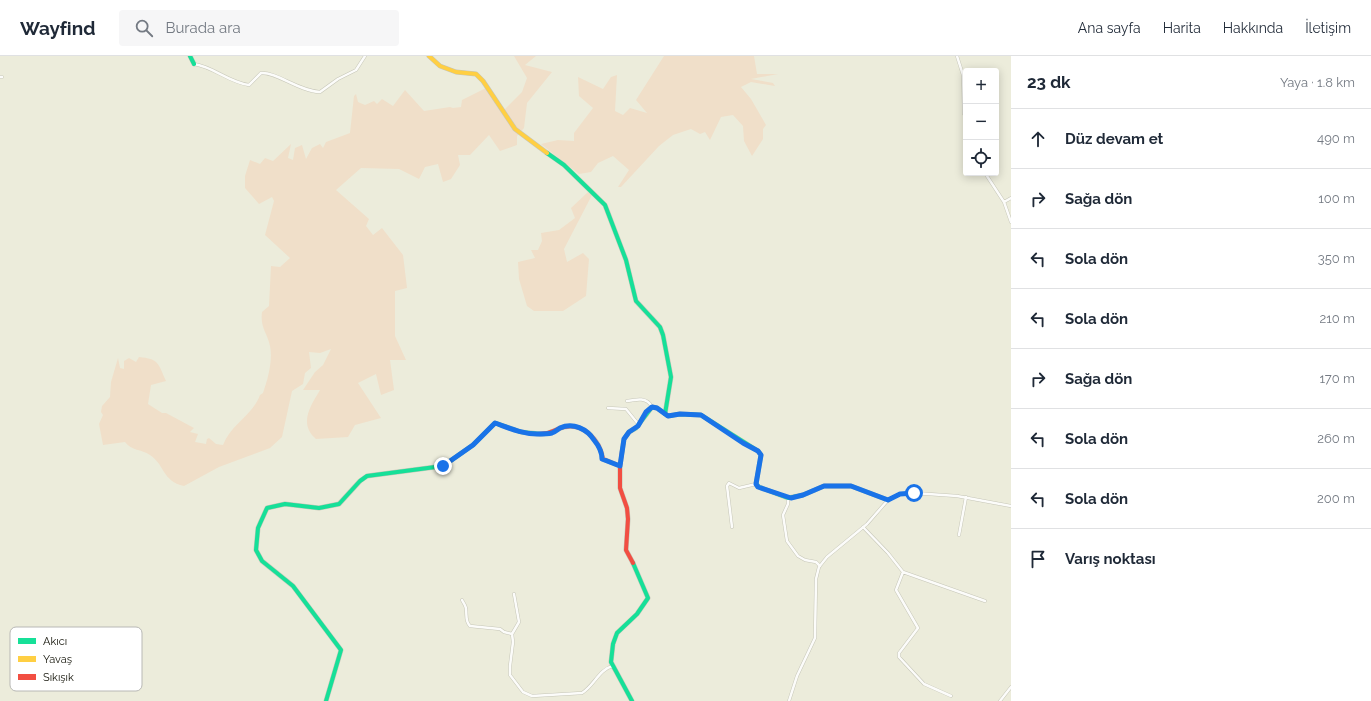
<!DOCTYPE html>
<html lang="tr">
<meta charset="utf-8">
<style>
:root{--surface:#fff;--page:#f6f6f7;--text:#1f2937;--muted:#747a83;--line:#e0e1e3}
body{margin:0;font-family:Raleway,sans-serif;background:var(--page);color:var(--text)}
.controls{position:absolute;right:12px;top:12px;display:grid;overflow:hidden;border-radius:4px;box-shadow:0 2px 10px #0003}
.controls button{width:36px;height:36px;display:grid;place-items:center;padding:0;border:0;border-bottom:1px solid var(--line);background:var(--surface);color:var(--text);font:20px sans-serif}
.stop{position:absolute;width:12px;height:12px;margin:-9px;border:3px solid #1a73e8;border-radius:50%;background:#fff}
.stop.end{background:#1a73e8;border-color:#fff;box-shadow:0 1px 4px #0008}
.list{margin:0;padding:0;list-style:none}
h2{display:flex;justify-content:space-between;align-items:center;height:52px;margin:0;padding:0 16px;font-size:17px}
h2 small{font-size:13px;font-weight:400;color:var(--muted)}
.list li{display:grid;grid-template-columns:26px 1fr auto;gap:12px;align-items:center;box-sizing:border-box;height:60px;padding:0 16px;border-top:1px solid var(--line)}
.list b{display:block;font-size:15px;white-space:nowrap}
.list em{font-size:13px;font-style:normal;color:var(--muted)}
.icon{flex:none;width:22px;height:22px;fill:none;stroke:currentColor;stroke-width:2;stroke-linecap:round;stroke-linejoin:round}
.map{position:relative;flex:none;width:1011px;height:645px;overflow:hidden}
header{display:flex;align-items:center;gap:24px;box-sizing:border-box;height:56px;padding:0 20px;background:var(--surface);border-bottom:1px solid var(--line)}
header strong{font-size:19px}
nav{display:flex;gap:22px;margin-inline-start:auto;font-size:14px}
.search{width:280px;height:36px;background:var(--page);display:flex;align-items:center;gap:10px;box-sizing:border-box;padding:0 14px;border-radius:4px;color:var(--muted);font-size:15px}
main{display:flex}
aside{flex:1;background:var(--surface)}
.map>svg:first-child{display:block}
</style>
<header>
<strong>Wayfind</strong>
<div class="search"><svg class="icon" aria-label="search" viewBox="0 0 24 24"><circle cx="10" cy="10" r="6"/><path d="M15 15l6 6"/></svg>Burada ara</div>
<nav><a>Ana sayfa</a><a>Harita</a><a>Hakkında</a><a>İletişim</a></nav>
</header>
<main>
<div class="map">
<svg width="1011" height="645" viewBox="0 0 1011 645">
<rect width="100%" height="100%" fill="#ececdb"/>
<path fill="#f0dfc9" d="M514,0H536L525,9L552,16L527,47L524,72L517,80V89L500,95L489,79L470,99H458L460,109L451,123L443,126L438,108L425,111L419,123L399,113L361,112L336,134L369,163L366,170L373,179L382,172L403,199L407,232L395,235V280L406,304H390L394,334L381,339L376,318L358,327L381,362L355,369L348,381L316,383C298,368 311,349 320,334H303L315,316L323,309L331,293L320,297L309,296L311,312L305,317L303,328L292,335L282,381L270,392L219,411L184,430C162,425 165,409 150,399C141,393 132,395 125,386L103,389L99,368L103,359L101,356L102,350L110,341L111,326L118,302L120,312L124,313V305L129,302L136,306L139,301C159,303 158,307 166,325L151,329L148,348L162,357H166L194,372L190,376L198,378L195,386L206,388L207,383L209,382L216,388L223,389C231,368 253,359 260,339L263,337C268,323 273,304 270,290C267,276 260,272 262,256L269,250L271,210L280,211L290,202L265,179L274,145L272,141L259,148L245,132V120L250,104L260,108L265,102L273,105L291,88L288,102L293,104L295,92L302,89L306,103L312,92L320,88L323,92L326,86L350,77L354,40L356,38L358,46L365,49L374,45L377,48L382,43L393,50L405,34L424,55L450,51L453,52L461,51L462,44L486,32L502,56L522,36L527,22Z
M664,0H754L757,18H778L751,23L773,27L775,30L751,26L741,31L751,43L766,69L763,73V83L752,100L744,85L743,70L733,59L721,61L710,84L705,76L700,78L691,73L673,79L659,90L621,131H618L629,114L613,100L598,107L591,116L579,118L541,88L558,84L574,85V77L593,52L579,40L578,21L603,33L611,21L617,19L615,55L623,59L630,52L647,57L636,44Z
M588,136L592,139L564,193L567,206L583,197L589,203L586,240L563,255H534L527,250L519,223L518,206L535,202L531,194H538L542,185L541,177L559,174L575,162L571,152Z"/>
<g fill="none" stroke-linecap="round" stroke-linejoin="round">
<g stroke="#c6c6b8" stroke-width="3.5">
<path id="street" d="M957,0L963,19L964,58L966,59
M194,8C214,11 228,26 249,29L261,17C277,16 298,35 320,36L338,23L356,14L365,0
M0,21H2
M985,117L1004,146L1011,166
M1004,146L1011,142
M627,345C637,343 647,341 652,351
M608,352L626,353L639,369
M788,442V448L783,459L787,485L798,500L805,504L816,506L820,510
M732,471L727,430L729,427L739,432L756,428
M863,471L888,497L903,516L985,545
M959,479L966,441
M903,516L896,534L918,572L899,597V601L924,628L951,640
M514,538L519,566L512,578L513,586L510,610V619L523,636L532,640L582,637C594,630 599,613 613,610
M462,544C463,546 466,550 466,553C467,560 465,565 470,570L500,573L504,576L512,578
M789,645L797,620L815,582L816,523L819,511L827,501L867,468L888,444L900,438L914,437L957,440L1011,450
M1000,645L1011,631"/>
</g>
<g stroke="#c6c6b8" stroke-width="5">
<path id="fast" d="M190,0L194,8
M547,97L564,109L605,149L626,204L636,245L660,271L663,279L671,321L665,358
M622,396L624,383L629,376L636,372L652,351L657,352L668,360L680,358L701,359L758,395L761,399L756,428L759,431L788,442L803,439L824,430H851L888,444
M326,645L341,594L293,530L262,505L256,494L258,472L267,452L285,448L319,452L339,448L360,425L367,420L443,410L473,389L495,367L521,376L540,378
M632,645L611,606L613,588L617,577L637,558L648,542L633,507"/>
</g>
<g stroke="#c6c6b8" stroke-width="5">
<path id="slow" d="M429,0L440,10L456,16L476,18L483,25L515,73L547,97"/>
</g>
<g stroke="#c6c6b8" stroke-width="5">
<path id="jam" d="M540,378C553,378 554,373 564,371C584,366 600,385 603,403L620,410L622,396
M620,410V432L627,452L628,463L626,494L633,507"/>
</g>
<use href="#street" stroke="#fcfcfa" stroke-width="2.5"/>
<use href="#fast" stroke="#16e098" stroke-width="4"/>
<use href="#slow" stroke="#ffcf43" stroke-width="4"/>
<use href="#jam" stroke="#f24e42" stroke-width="4"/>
</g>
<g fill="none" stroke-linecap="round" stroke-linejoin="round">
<path stroke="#1a73e8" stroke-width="5" d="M443,410L473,389L495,367C509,372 522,378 537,378C541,378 548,378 552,377C555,376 557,374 560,372C573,366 587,373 594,384C599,390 602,396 602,403L620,410L624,383L629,376L638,370L646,356L652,351L657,352L668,360L680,358L701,359L743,387L758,395L761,399L756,428L758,431L791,442L803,439L824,430H851L888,444L900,438L914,437"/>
</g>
<rect x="10" y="571" width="132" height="64" rx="6" fill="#fff" stroke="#b8b8b5" stroke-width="1"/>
<rect x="18" y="582" width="18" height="6" fill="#16e098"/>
<rect x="18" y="600" width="18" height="6" fill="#ffcf43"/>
<rect x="18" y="618" width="18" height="6" fill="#f24e42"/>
<g font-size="11" fill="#131308">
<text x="43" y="589">Akıcı</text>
<text x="43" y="607">Yavaş</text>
<text x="43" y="625">Sıkışık</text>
</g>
</svg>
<div class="controls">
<button>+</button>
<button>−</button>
<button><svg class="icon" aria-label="locate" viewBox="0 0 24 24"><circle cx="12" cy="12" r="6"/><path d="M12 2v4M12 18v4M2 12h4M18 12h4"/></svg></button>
</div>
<div class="stop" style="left:914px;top:437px"></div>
<div class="stop end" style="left:443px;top:410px"></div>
</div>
<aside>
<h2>23 dk<small>Yaya · 1.8 km</small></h2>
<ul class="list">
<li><svg class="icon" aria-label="ahead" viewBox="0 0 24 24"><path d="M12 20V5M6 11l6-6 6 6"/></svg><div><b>Düz devam et</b></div><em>490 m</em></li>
<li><svg class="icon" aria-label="right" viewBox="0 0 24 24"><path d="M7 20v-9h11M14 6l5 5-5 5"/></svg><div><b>Sağa dön</b></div><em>100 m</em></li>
<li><svg class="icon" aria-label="left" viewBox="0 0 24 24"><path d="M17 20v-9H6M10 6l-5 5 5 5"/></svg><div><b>Sola dön</b></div><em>350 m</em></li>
<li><svg class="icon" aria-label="left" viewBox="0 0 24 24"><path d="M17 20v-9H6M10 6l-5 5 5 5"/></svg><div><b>Sola dön</b></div><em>210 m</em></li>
<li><svg class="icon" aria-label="right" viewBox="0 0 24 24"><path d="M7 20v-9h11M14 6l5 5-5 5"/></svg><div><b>Sağa dön</b></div><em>170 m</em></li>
<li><svg class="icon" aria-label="left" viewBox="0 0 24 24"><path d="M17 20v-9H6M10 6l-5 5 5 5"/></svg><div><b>Sola dön</b></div><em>260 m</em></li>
<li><svg class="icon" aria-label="left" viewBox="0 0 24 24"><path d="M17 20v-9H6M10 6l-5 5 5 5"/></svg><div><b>Sola dön</b></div><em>200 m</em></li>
<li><svg class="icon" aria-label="arrive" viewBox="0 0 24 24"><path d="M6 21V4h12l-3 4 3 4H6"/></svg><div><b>Varış noktası</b></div></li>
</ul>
</aside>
</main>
